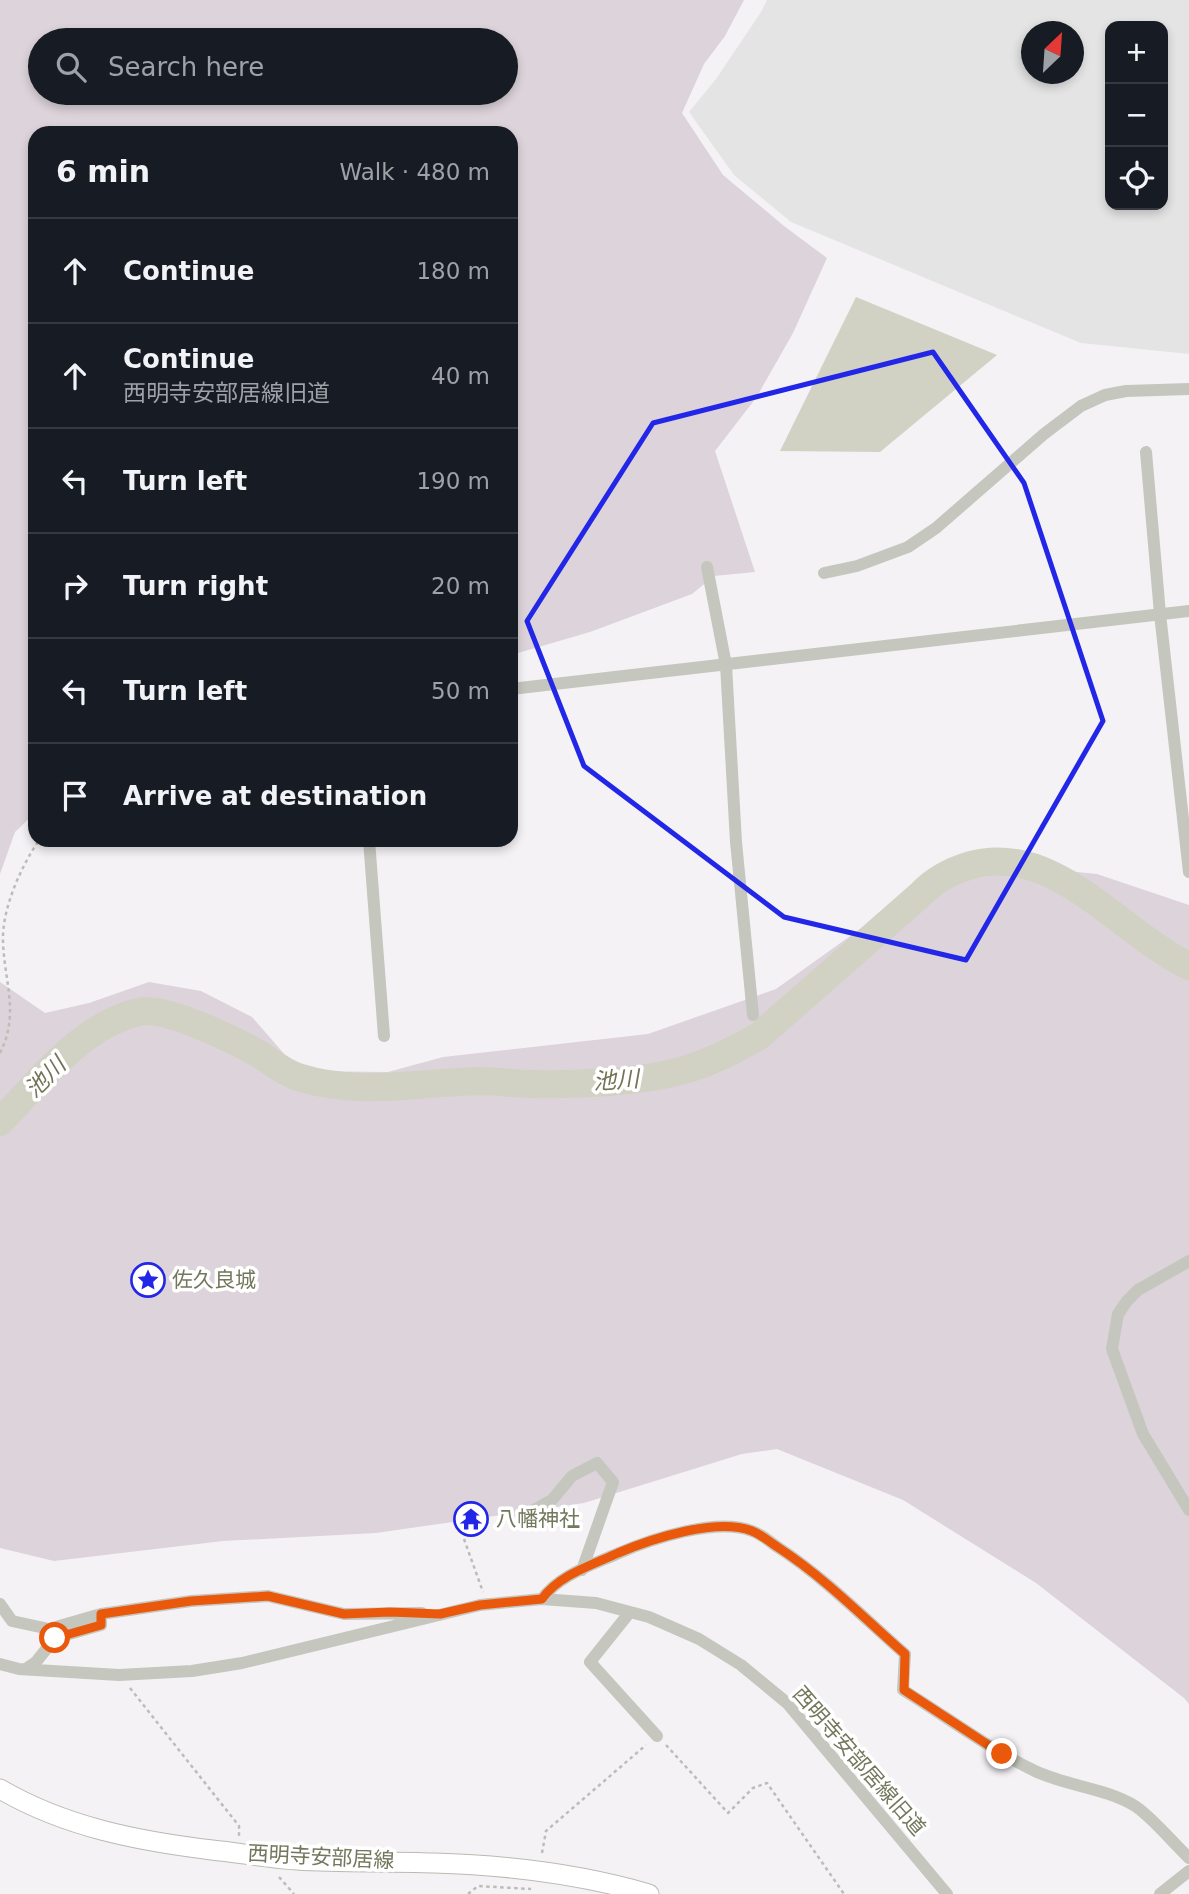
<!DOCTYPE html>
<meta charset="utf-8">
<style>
:root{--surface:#171b24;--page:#20242c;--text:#f1f3f6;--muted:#9ea1a6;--line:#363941}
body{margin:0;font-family:"DejaVu Sans","Noto Sans JP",sans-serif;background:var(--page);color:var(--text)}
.controls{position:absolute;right:21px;top:21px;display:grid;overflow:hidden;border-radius:14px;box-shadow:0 4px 10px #0003}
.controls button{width:63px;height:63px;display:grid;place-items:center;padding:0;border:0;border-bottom:2px solid var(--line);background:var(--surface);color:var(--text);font:35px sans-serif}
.compass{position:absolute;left:1021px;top:21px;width:63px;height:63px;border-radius:50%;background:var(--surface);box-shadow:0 4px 10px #0003;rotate:25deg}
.stop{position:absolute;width:21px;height:21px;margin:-16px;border:5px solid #ea580c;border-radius:50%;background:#fff}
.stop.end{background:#ea580c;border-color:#fff;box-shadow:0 2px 7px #0008}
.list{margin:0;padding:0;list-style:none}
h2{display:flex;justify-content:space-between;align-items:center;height:91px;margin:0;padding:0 28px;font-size:30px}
h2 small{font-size:23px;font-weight:400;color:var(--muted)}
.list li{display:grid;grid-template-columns:46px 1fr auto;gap:21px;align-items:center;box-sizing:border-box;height:105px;padding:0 28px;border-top:2px solid var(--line)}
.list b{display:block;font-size:26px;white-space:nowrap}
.list p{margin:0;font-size:23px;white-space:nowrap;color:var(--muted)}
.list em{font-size:23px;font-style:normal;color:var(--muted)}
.icon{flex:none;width:38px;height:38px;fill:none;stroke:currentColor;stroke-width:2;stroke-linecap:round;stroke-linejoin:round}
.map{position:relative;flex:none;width:1189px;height:1894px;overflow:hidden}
.search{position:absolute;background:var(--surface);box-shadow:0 4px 10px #0003;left:28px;top:28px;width:490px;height:77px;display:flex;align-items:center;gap:18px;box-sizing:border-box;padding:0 24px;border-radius:38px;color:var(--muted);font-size:26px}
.panel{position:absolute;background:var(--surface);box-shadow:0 4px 10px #0003;left:28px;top:126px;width:490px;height:721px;border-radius:21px}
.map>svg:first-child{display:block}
</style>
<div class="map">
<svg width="1189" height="1894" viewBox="0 0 1189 1894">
<rect width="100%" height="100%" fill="#f5f2f6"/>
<path fill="#e5e4e4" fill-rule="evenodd" d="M767,0H1189V354L1081,343L791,222L734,175L689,112L716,79L761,12ZM1110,26H1163V205H1110ZM1032,32H1074V74H1032Z"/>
<path fill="#ddd3da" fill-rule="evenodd" d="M0,0H744L725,36L704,64L682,113L723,175L784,226L827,258L793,333L756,398L715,451L755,572L714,576L692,594L590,632L511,655V133H35V813L15,832L0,874ZM40,40H506V93H40Z
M990,863L1097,874L1189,905V1704L1184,1698L1036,1583L903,1500L777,1449L742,1454L584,1503L376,1533L223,1541L54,1561L0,1548V982L45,1013L89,1003L149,982L201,991L252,1017L299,1071L388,1072L443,1057L648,1034L776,989L916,889Z"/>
<path fill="#d1d1c4" d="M856,297L997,355L880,452L780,451Z"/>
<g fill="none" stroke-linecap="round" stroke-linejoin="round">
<path stroke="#d1d1c4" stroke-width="28" d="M0,1122C39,1082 81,1025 139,1012C163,1006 225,1036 248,1048C265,1056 280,1071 298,1077C357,1096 416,1083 477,1081C496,1081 515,1084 535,1084C578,1085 646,1082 687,1069C712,1062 736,1049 759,1036L921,894C935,879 951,871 971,865C1055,842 1121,934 1189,966"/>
</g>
<path fill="#bdbeb4" stroke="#d7d5d7" stroke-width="2" d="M480,1509L485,1522L464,1531L456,1517Z"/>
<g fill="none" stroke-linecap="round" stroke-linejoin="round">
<g stroke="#b9bbb1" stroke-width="21">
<path id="secondary" d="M0,1789C65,1827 138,1841 212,1850C240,1853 268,1858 297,1860C342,1863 389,1861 434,1863C506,1865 580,1874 649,1894"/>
</g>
<path stroke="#bcbdb6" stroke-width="2.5" stroke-dasharray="3.5 3.5" stroke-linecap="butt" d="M0,1053C20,1014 4,981 3,941C2,908 21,867 39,840
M464,1539L483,1592
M130,1688L239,1826V1836
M666,1745L728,1813L753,1788L767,1783L844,1894
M542,1853L546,1831L646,1745
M279,1877L294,1894
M468,1894L478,1886L531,1889"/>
<path stroke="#c5c7be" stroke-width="12" d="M1146,452L1160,614L1189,872
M707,567L726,665L736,842L753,1015
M824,573L857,566L908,547L936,528L1044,434L1081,406L1105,395L1126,391L1189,389
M511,689L1189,611
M369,840L384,1036
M1189,1261L1138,1290L1127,1301L1118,1314L1112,1349L1143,1434L1189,1510
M514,1521L552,1500L572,1476L597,1463L613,1482L582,1570
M542,1599C559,1575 592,1565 619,1553C651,1539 717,1517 752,1531C762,1534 771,1543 779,1548C825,1578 864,1618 905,1654L903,1690C947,1717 989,1749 1035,1771C1066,1786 1106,1788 1135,1806C1152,1817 1174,1844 1189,1858
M0,1604L12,1621L49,1629L101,1614L191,1601L268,1596L344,1614L422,1613
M630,1612L590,1662L657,1736
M0,1664L19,1669L119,1675L192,1671L242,1663L480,1605L542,1599L596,1603L649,1617L699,1639L741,1665L787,1703L947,1894
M26,1669L36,1662L55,1638L101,1625V1614
M1160,1894L1189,1871"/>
<use href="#secondary" stroke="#fff" stroke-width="19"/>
</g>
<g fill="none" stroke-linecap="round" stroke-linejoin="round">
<path stroke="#ea580c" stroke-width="9" d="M55,1638L101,1625V1614L191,1601L268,1596L344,1614L390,1612L440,1614L480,1605L542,1599C559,1575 592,1565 618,1553C651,1539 717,1517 752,1531C762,1535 771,1543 779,1548C825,1578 864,1618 905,1654L904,1690L1002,1754"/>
</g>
<path fill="none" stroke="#2227e7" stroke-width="5" stroke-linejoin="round" d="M933,352L1024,483L1103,721L966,960L784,917L584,766L527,621L653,423Z"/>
<defs>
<g id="sight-ring" transform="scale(1.75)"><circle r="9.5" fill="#fff" stroke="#2227e7" stroke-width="1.5"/><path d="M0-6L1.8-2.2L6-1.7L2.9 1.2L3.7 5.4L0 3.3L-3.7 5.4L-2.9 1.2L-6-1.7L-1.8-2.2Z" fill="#2227e7"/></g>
<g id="temple-ring" transform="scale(1.75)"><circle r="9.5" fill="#fff" stroke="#2227e7" stroke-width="1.5"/><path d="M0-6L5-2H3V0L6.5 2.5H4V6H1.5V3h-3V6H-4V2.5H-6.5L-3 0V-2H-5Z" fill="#2227e7"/></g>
</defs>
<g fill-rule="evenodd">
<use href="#sight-ring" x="148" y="1280"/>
<use href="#temple-ring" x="471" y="1519"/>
</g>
<g text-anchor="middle" stroke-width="7" stroke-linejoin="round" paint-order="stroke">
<g font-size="21" fill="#73785c" stroke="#fff" text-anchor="start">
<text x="172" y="1287">佐久良城</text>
<text x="496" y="1526">八幡神社</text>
</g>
<g font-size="21" fill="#73785c" stroke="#fff">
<text transform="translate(859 1761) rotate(49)" y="7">西明寺安部居線旧道</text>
<text transform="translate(321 1857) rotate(3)" y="7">西明寺安部居線</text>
</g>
<g font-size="23" font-style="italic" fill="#737356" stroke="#fff">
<text transform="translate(45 1077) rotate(-45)" y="8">池川</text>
<text transform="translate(616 1080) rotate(-4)" y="8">池川</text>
</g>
</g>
</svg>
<div class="controls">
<button>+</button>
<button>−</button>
<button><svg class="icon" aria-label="locate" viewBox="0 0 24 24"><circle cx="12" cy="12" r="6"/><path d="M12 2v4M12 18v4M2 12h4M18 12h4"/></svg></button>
</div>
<svg class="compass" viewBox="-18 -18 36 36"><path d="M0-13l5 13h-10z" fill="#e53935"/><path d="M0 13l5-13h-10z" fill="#9ea1a6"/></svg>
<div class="stop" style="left:55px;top:1638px"></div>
<div class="stop end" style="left:1002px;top:1754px"></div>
<div class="search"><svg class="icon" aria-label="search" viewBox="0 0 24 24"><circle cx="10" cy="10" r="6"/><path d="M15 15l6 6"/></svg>Search here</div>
<section class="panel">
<h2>6 min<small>Walk · 480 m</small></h2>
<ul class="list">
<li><svg class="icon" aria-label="ahead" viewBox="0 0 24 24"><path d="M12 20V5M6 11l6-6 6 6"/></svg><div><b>Continue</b></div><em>180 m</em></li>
<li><svg class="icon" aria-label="ahead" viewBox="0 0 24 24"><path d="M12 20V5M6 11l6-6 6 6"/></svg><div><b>Continue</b><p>西明寺安部居線旧道</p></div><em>40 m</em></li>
<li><svg class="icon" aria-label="left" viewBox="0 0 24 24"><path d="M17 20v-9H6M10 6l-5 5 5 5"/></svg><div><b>Turn left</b></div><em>190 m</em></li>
<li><svg class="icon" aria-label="right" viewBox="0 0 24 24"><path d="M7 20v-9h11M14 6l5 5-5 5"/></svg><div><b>Turn right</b></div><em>20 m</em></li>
<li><svg class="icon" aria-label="left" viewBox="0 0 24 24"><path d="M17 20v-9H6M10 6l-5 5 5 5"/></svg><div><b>Turn left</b></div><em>50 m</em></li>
<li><svg class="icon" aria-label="arrive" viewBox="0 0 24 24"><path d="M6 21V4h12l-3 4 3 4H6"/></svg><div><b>Arrive at destination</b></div></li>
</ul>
</section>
</div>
